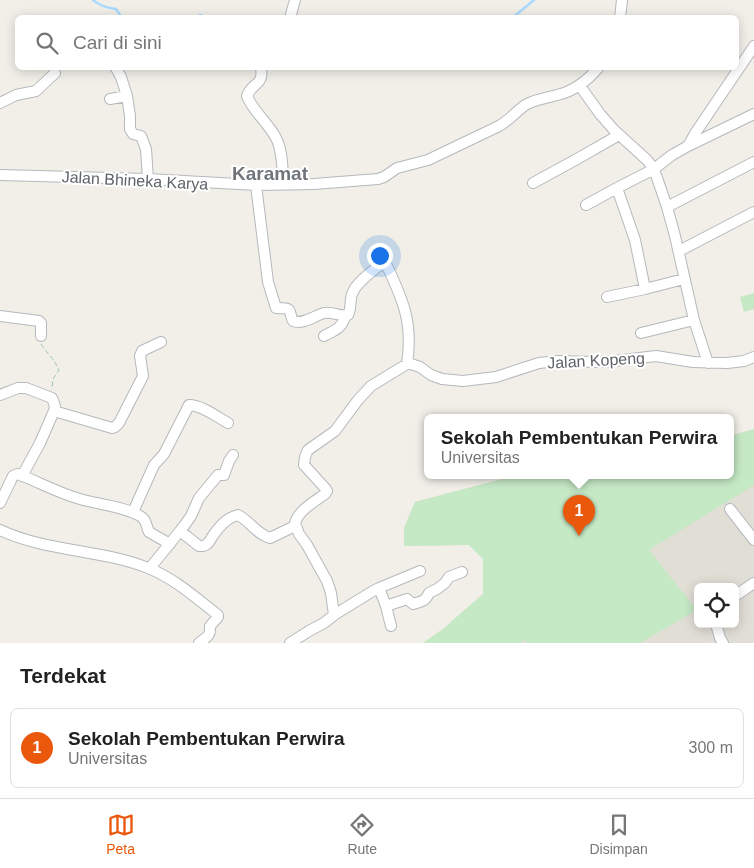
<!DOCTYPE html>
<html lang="id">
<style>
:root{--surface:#fff;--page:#f2f2f2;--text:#222;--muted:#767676;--line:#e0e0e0;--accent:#ea580c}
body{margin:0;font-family:Arial,sans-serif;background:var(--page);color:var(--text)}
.controls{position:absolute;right:15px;bottom:15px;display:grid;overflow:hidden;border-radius:8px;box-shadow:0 2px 12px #0003}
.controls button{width:45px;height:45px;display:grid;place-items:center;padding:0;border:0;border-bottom:1px solid var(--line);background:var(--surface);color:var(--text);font:25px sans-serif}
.you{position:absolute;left:379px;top:255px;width:18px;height:18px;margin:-12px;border:4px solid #fff;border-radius:50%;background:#1a73e8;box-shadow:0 0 0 8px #1a73e833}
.badge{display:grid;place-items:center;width:32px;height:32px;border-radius:50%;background:var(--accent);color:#fff;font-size:16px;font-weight:700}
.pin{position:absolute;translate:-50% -41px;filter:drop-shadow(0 1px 2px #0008)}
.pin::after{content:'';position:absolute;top:26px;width:18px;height:15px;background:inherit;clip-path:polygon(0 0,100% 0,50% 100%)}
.popup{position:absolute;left:424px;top:414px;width:310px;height:65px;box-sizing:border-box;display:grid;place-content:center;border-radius:8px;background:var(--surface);filter:drop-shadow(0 1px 4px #0005);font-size:16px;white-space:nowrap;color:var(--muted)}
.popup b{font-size:19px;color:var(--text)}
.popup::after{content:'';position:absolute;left:50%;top:100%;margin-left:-10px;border:10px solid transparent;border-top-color:var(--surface)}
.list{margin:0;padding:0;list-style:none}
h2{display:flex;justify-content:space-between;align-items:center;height:65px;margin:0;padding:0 20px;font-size:21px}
h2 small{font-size:16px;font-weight:400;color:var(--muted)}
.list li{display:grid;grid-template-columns:32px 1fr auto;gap:15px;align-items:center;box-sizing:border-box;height:80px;margin:0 10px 10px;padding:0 10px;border:1px solid var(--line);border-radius:8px}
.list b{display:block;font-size:19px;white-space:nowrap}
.list p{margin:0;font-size:16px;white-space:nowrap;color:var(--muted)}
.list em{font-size:16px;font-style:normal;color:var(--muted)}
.icon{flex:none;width:28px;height:28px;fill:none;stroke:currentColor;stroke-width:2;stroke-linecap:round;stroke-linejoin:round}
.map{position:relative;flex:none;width:754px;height:643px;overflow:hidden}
.search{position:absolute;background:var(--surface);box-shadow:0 2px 12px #0003;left:15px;right:15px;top:15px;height:55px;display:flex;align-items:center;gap:12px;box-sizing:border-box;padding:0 18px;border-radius:8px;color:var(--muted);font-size:19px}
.sheet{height:155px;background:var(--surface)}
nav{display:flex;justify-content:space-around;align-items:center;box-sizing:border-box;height:70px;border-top:1px solid var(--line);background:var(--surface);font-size:14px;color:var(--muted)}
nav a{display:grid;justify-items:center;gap:2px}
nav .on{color:var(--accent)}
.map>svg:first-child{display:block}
</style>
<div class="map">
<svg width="754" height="643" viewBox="0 0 754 643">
<rect width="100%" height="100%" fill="#f1efe8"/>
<path fill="#e1ded6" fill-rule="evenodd" d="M754,429V643H423L443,629L483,594V559L469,545L404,546V528L415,502L518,475H730V436ZM698,587H735V624H698Z"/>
<path fill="#c5e8c5" d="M754,293V309L744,312L740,297Z
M754,429V485L649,550L697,610L640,643H527L524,640L520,643H423L443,629L483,594V559L469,545L404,546V528L415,502L518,475H730V436Z"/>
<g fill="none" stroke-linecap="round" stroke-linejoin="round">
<path stroke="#aadaff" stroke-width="2.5" d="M93,0C99,5 108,8 116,9L122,18
M196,18L200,15L207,18
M510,18L517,14L534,0"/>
<g stroke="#b5b8bc" stroke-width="12">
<path id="minor" d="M290,18L295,0
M620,18L622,0
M116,68L121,77L127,96
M261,68C264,86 252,82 247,96C252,110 269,124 276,138C283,151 282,170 284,185
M580,86L600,114L614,130L647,160L654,169L667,207L675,236L694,320L708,363
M110,99L127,96L130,116V129L133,134L141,136L146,149L148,179
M0,103L16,95L36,91L55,73
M688,146L754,114
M0,175L148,179L256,185L314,184L378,179L384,177L397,168L428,160L499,126C510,120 517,110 527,104C536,99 547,98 557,95C575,91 587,81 598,68
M533,183L577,159L619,135
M256,185L268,282L276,308C280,309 287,307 289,310C291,313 291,318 293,321C303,325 314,316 324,313C333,311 339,317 348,315C352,308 349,299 353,292C357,282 373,271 381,264H384L387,266C404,302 413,324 407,364
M586,205L617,188
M667,207L754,162
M679,251L754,212
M684,279L645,289L635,240L617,188L654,169L672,155L688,146L696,132L754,46
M607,297L645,289
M0,316L39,321L41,323V336
M641,333L694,320
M324,336C333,331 343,328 345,316
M0,395L18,388H26L52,398L55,406L54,411L40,443L22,476
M54,411L112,428L115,427L119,423L143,376L140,356L142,351L161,342
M0,503L13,476L18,474C39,482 58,493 80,499C97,504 126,507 140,516C147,520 146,526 149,532L170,544
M730,509L754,540
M133,512L154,465L164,454L189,405C202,405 217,417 228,423
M0,530C47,552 100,549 148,568C174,578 196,598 218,615V617L210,626C211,637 206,637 199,643
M180,531L199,546C203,546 205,546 207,544C210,542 211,539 212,537C219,527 226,518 238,515C250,521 256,534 270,538L295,526
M150,568L184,526L191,516L199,498L218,475H224L229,461L233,455
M379,588L420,571
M735,596L754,583
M386,606L407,599L413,604C422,601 425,602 429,593L437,589L445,583L449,577L462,572
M334,615L373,591L379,588L386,606L391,626
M716,624L720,638L723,643
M290,643L309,631L324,623L334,615L331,593L327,581L307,545L299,534L295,523C299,510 314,502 325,494L327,491L325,488L305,466L304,465L305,457L308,450L335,431L358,400L371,386L407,364H411L420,367L431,375L442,379L463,381L496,377L539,363L557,361L594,362L615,361L656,356L693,362L727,363L744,361L754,357"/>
</g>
<path stroke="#9cc7a9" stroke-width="1" stroke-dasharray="5 2.5" stroke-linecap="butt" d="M41,344C47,354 54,358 59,370L53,379L52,389"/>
<use href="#minor" stroke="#fff" stroke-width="10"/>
</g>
<g text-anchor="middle" stroke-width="4" stroke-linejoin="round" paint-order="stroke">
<g font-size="16" fill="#5f6368" stroke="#fff">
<text transform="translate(135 180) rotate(3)" y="6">Jalan Bhineka Karya</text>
<text transform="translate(596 360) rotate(-3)" y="6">Jalan Kopeng</text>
</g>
<g font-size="19" font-weight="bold" fill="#70757a" stroke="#fff">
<text x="270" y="180">Karamat</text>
</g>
</g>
</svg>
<div class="controls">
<button><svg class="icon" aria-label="locate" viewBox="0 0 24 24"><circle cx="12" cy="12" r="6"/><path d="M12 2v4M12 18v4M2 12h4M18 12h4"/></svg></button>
</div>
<div class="you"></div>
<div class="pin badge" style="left:579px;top:536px">1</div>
<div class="popup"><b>Sekolah Pembentukan Perwira</b>Universitas</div>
<div class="search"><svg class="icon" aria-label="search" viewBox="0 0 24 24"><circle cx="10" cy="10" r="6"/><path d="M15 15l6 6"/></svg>Cari di sini</div>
</div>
<section class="sheet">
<h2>Terdekat<small></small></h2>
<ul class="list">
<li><span class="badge">1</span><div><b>Sekolah Pembentukan Perwira</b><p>Universitas</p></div><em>300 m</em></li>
</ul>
</section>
<nav>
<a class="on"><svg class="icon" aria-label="map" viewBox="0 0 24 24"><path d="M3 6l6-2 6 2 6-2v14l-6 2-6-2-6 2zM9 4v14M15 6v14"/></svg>Peta</a>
<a><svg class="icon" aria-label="directions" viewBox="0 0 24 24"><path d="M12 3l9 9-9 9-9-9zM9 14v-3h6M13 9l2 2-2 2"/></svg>Rute</a>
<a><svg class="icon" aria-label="saved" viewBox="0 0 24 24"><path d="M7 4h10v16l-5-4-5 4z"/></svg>Disimpan</a>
</nav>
